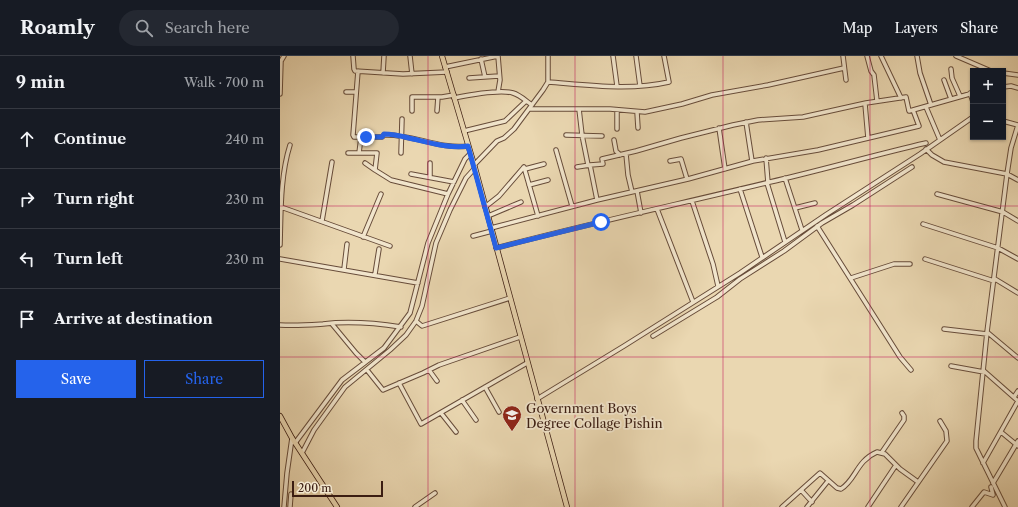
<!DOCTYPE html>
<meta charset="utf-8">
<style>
:root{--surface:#171b24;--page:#242831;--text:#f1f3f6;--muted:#9ea1a6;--line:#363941;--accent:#2563eb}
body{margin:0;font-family:"Libre Caslon Text",serif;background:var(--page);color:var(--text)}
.controls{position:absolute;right:12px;top:12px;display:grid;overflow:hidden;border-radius:0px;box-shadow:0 1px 3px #0004}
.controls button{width:36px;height:36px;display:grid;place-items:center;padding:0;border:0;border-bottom:1px solid var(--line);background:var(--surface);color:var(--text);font:20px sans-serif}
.scale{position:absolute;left:12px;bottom:10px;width:91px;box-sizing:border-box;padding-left:4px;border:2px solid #3b1d12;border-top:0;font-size:11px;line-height:14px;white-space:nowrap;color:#3b1d12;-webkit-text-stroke:3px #f1e5cc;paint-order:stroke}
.stop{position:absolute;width:12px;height:12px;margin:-9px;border:3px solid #2563eb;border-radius:50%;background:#fff}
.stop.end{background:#2563eb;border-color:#fff;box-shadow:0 1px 4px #0008}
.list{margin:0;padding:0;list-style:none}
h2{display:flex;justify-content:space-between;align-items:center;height:52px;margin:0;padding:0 16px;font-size:17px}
h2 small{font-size:13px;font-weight:400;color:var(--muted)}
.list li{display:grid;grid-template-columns:26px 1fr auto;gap:12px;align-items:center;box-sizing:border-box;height:60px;padding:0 16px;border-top:1px solid var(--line)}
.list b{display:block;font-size:15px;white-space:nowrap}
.list em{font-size:13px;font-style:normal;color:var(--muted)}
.actions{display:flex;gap:8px;padding:12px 16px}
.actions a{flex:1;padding:9px 0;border:1px solid var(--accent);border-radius:0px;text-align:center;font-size:14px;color:var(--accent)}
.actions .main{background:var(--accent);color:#fff}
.icon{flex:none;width:22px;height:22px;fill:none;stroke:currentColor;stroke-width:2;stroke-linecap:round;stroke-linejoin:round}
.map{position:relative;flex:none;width:738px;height:451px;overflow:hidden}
header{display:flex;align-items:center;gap:24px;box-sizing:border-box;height:56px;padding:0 20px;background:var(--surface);border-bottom:1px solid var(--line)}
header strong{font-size:19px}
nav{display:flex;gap:22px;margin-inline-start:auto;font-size:14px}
.search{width:280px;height:36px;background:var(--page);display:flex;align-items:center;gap:10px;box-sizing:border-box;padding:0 14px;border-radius:22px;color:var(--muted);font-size:15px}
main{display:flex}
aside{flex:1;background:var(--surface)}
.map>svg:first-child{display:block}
</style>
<header>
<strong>Roamly</strong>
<div class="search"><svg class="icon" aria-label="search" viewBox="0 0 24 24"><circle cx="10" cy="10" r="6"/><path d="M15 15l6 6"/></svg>Search here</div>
<nav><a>Map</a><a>Layers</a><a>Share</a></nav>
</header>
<main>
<aside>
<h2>9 min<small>Walk · 700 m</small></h2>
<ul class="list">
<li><svg class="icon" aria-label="ahead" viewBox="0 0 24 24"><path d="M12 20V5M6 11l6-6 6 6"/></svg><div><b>Continue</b></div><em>240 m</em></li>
<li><svg class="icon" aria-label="right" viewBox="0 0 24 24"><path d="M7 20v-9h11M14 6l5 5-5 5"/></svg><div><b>Turn right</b></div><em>230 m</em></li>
<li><svg class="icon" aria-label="left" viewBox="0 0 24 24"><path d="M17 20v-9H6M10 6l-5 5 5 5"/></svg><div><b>Turn left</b></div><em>230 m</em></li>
<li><svg class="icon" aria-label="arrive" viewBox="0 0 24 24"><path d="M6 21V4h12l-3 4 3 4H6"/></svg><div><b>Arrive at destination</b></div></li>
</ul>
<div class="actions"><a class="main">Save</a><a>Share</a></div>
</aside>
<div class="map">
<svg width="738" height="451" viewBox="0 0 738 451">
<rect width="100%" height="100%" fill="#ead7b1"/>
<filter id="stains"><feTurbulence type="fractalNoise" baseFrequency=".005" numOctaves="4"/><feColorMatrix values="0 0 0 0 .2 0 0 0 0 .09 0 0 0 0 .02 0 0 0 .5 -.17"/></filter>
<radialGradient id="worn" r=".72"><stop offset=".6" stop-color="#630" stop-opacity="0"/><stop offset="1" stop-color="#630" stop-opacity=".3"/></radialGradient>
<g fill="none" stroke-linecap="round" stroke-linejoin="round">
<g stroke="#674c3a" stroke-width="5.5">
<path id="minor" d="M73,0L74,13L75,15L123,18L167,16
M130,0L132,18
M333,0L337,30
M356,0L360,30
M563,0L566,24
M587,0L591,15L594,19L597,45
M601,0L621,42
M637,0L640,17L651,49
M676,0L711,15
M201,3L205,21
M165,11L218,0L220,24L218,36
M671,13L672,22L680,40
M78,15L73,79L74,81H102L104,79C130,77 160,94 188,90
M103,17L104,0
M723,17L738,19
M189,22L219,20
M664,24L671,43
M268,26C307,29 350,35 389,26L384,0
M723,31L731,30L738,32
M66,36H76
M690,37L693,46
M0,38L1,5L4,0
M174,42C189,39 219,33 233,37C240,39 246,45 252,49
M585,48L588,82
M646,51L660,84
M249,53H330L365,56L402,48L432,39L488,29L564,12
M299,53L302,79L308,109
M337,54V73
M132,55V41H162L174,39
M157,55L158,41
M357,56L358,72
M723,65L738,69
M466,66L472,105
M439,72L445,113
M184,75L225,65L246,45
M286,79L322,80
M334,84L336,95L340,99
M646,93L652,99L664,106L727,118L738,124
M276,94L292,150
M68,97H97L95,114L111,124L168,138
M79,97L81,81
M121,97L122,63
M346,98L348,119L352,136
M486,102L488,127
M390,105L401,103L407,123
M85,107L95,114
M194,109L217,85L224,82L234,73L263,34L268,26V0
M244,111L258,160
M297,111L310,109
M245,113L264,108
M131,118L174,126
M150,121V107
M505,122L522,174
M487,127L505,186
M249,129L268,124
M460,133L482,201
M357,135L361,157
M657,138L723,156L738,165
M317,144L310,109L323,108L322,103L356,95L401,82L453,69L478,64L523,61L586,47L626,41L629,55L633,54
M412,145L433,208L438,230
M1,151L110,190
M205,151L219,140L244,111
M515,152L535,147
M377,153L413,246
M208,160L241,146
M42,165L52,106
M643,168L718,192L738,203
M537,170L620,301L631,314
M211,172L317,144L408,123L473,105L538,94L639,70L633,54L693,37
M193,180L212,175
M83,181L101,138
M0,189C1,156 0,121 10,89
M216,192C307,168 399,148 490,126C542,114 594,99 646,87
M0,203L138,227
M645,203L714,225
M64,213L67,188
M95,218L99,193
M571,222L614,208H630
M715,223L738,237
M136,265L142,270L230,242
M52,268L76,297L85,306
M0,269C15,270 28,269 43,268C69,265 95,267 121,271
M664,273L707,278
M707,276L738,302
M373,280L437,241L460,223L504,195L542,167L573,149L632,111
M671,310L704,316
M87,314L103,334L143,317L159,309L240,281
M149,314L157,325
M704,315L738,345
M119,327L141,368L247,307
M205,331L219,356
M734,341L738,335
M257,343L344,290L460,217L547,158L640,98L693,61
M182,344L196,364
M161,357L176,376
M721,376L738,390
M15,387L62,324L104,292L130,257L148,187L168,138L185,103L190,98
M602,396L624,364V360L622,357
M22,397L34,374L65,331L110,294L126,279L136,265L142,250L156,187L170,154L186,122L195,112
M703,407L738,345
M713,427L738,385
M521,434L532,446
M4,451L7,417L12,382
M10,451L11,438
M135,451L155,437
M502,451L540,417L557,432L561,433C576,424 576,405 597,396L605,398L620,413L638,426
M527,451L548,425
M588,451L616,409
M621,451L667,385L666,375L660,365
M692,451L704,436L713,439L711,431
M725,451L696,392V385L707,276L727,118L731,92L738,69"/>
</g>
<g stroke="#3b1d12" stroke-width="6">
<path id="major" d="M162,0L195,112L287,451
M0,360L12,382L57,451"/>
</g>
<use href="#minor" stroke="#f1e5cc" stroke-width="3.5"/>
<use href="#major" stroke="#ead7b1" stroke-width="4.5"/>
</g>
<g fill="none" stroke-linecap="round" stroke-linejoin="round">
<path stroke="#2563eb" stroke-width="5" d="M86,81H102L104,78C113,78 121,80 129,82C147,86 169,93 188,90L216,192L321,166"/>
</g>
<path fill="none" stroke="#c2185b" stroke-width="1" stroke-opacity="0.55" d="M148,0V451M295,0V451M443,0V451M590,0V451M0,150H738M0,301H738"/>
<defs>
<g id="university-pin" transform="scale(1)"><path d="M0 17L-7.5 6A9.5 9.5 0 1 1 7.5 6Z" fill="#8f2418" stroke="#f1e5cc"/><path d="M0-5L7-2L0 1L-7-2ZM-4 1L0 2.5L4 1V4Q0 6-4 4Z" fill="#fff"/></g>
</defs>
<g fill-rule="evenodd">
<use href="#university-pin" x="232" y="359"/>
</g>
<g text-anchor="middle" stroke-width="3.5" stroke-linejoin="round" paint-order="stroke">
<g font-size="13" fill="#3b1d12" stroke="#f1e5cc" text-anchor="start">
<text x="246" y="357">Government Boys<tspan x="246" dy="15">Degree Collage Pishin</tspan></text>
</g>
</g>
<rect width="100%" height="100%" filter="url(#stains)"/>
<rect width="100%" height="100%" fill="url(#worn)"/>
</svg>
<div class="controls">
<button>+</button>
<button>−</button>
</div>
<div class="scale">200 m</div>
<div class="stop" style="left:321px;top:166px"></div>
<div class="stop end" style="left:86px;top:81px"></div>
</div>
</main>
